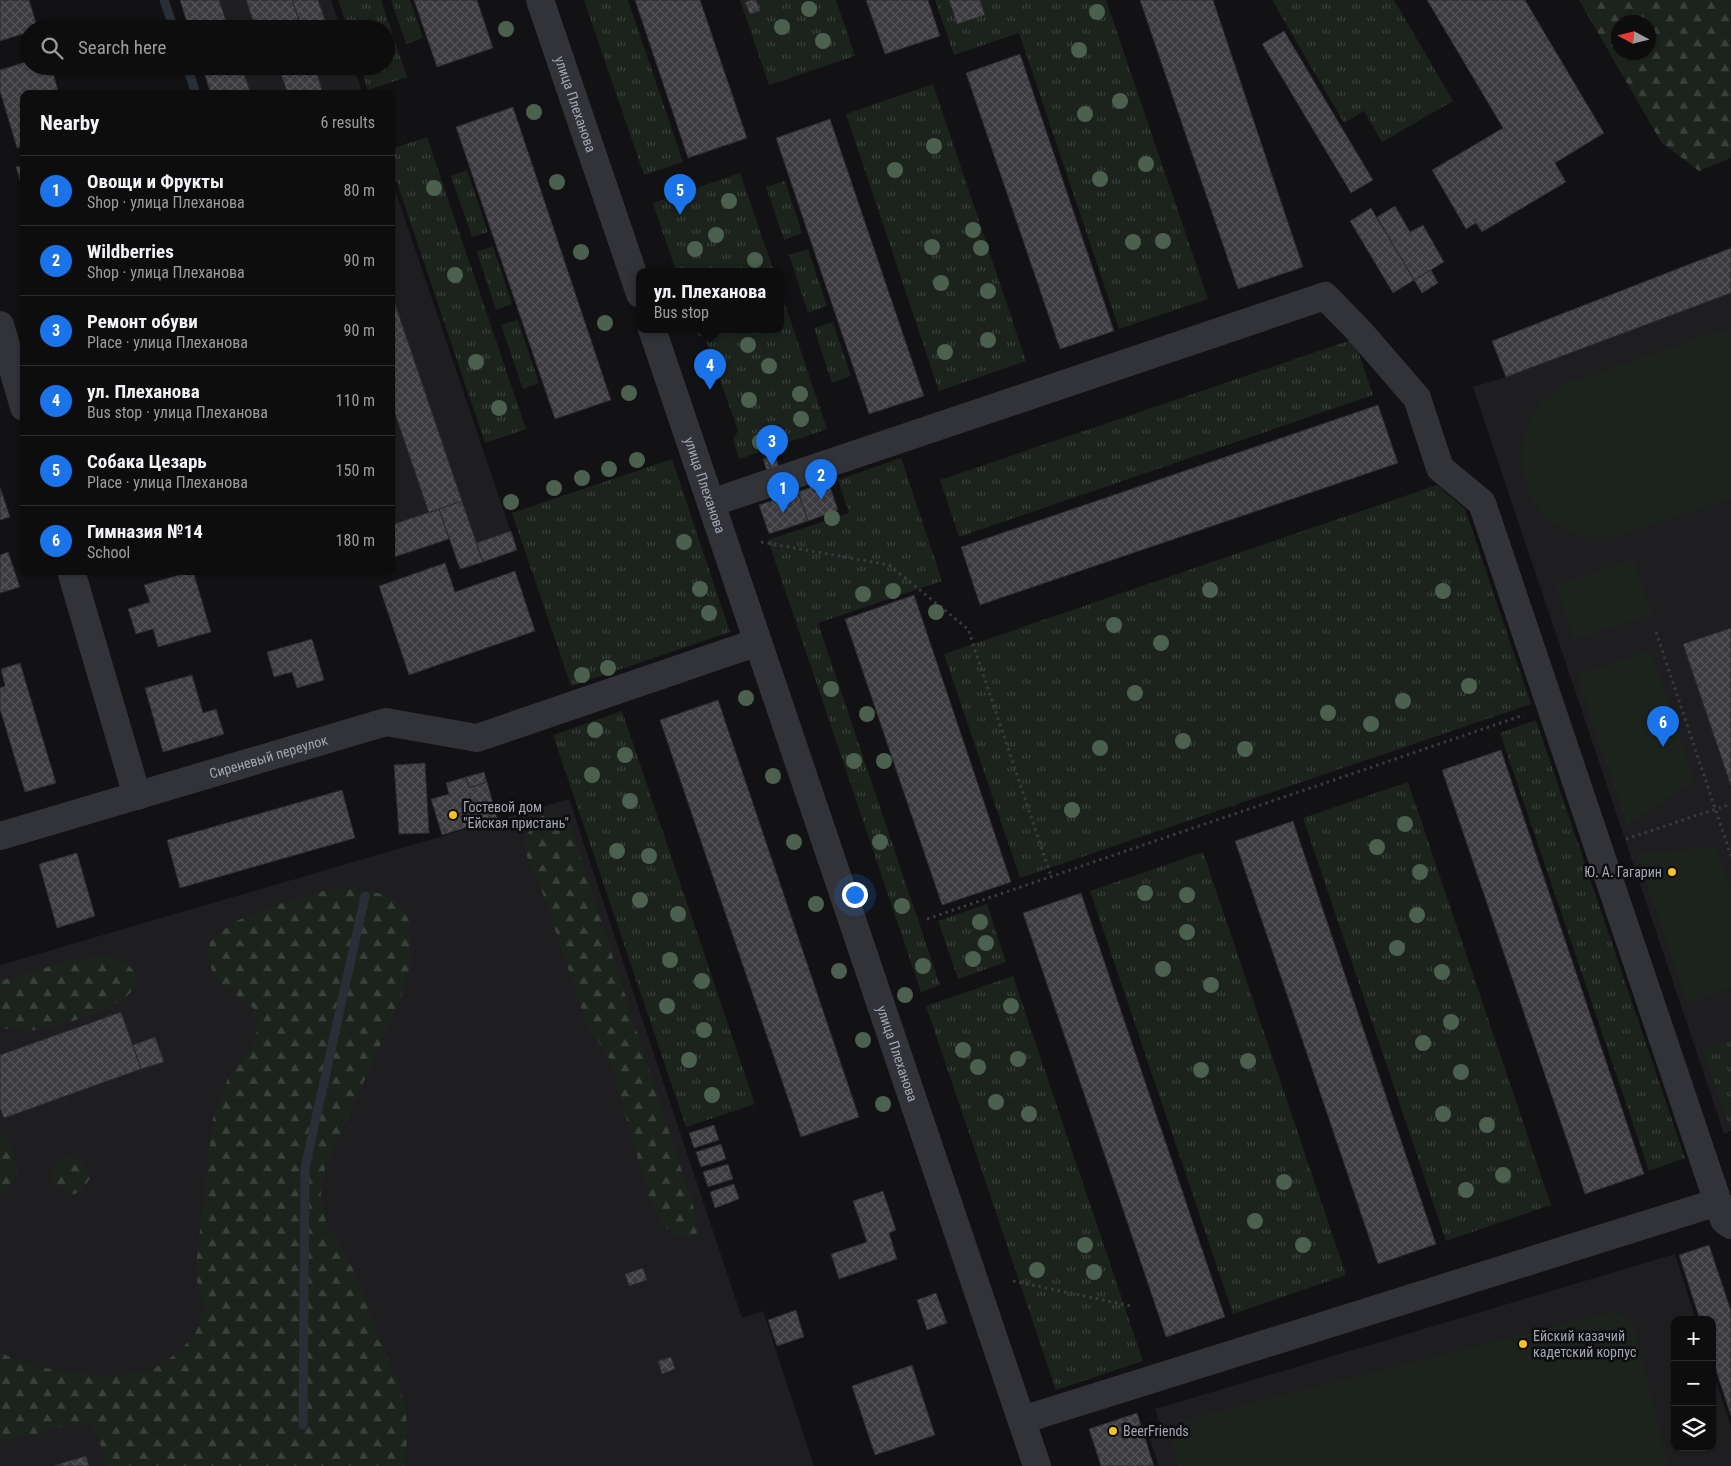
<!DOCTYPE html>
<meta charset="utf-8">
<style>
:root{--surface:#0e0d0e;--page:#1c1b1c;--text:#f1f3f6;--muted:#9b9c9e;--line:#2e2d2e;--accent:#1a73e8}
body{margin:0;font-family:"Roboto Condensed",sans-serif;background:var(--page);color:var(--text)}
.controls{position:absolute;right:15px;bottom:15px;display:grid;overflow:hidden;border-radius:10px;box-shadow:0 1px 4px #0004}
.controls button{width:45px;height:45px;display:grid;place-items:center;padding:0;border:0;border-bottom:1px solid var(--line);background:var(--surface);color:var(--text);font:25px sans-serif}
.compass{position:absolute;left:1611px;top:15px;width:45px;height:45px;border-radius:50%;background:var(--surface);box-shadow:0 1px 4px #0004;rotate:277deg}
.you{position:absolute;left:854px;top:894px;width:18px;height:18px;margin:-12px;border:4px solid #fff;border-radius:50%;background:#1a73e8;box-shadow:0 0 0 8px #1a73e833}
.badge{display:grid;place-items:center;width:32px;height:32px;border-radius:50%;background:var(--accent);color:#fff;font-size:16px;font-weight:700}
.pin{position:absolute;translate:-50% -41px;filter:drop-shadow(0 1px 2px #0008)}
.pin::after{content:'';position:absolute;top:26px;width:18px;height:15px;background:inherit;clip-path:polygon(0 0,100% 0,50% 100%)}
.popup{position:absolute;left:636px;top:268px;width:148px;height:65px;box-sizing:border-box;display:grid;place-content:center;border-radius:10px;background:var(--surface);filter:drop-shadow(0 1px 4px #0005);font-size:16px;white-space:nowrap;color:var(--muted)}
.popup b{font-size:19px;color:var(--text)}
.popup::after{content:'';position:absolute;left:50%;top:100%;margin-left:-10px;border:10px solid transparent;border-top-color:var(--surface)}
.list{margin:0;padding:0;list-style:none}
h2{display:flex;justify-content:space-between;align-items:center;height:65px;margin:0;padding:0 20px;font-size:21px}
h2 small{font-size:16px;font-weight:400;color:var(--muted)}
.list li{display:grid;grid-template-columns:32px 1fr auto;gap:15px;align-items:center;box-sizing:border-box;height:70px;padding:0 20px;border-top:1px solid var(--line)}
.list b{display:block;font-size:19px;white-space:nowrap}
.list p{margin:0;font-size:16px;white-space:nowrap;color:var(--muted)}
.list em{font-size:16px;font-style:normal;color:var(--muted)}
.icon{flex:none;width:28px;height:28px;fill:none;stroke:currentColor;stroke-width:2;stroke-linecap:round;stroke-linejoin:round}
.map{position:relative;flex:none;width:1731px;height:1466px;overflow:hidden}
.search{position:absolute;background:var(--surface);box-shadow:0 1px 4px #0004;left:20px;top:20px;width:375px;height:55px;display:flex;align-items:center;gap:12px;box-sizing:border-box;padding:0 18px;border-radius:28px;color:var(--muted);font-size:19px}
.panel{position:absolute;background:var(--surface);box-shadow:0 1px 4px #0004;left:20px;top:90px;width:375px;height:485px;border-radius:10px}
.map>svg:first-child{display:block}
</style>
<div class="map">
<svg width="1731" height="1466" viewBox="0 0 1731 1466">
<defs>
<pattern id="grass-tufts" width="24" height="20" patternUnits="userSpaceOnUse" patternTransform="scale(1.25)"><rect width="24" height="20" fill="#1c231d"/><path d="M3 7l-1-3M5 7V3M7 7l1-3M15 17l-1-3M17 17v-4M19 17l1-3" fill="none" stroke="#3a403b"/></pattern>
<pattern id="forest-firs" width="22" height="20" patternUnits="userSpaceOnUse" patternTransform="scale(1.25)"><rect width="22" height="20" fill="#1c231d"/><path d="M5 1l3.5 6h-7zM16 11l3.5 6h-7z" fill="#3a403b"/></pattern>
<pattern id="building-cross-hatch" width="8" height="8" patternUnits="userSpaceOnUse" patternTransform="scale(1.25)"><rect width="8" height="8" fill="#3c3c40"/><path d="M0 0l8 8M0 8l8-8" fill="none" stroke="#555559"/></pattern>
</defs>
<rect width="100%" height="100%" fill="#121113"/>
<path fill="#1e1d20" d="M180,0H331L341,29H189Z
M202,66H353L363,94H211Z
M391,178L517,550L460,569L449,539L391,558Z
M1731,293V1131L1724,1134L1473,387L1506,377Z
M569,799L742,1318L763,1311L814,1466H0V965Z
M1675,1254L1696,1320H1675V1447H1712V1369L1731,1427V1466H1159L1148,1434L1162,1429L1155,1409Z"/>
<path fill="url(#grass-tufts)" d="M338,0H381L407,77L368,90L360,66H386V29H348Z
M391,0H410L423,38L406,44Z
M584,0H628L683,162L644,175Z
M740,0H836L855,56L769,85Z
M935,0H1106L1208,299L1119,329L1019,33L954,55Z
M1272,0H1394L1453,101L1382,142L1364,111L1344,123Z
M933,84L1026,361L939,391L846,114Z
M427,137L526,429L485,443L391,165V149Z
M467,170L488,232L472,237L451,176Z
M740,173L774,271H676L653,203Z
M785,181L802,233L784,240L766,187Z
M493,246L512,304L496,310L477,252Z
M808,249L827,306L808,313L789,255Z
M780,289L827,429L739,459L733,440L738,431L705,337L698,336L695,329H780Z
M518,320L539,383L523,389L501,325Z
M833,322L851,376L832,383L814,328Z
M1354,339L1373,395L959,537L940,480Z
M901,458L942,581L818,623L940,985L921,992L768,540L849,513L838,480Z
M672,459L730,632L571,686L512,513Z
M1437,485L1465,509L1531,704L1020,878L944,654Z
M622,711L755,1104L686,1127L553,735Z
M1536,720L1685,1158L1649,1171L1500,733Z
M1408,782L1551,1205L1446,1241L1303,818Z
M1203,852L1346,1275L1233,1314L1090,891Z
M987,904L1006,962L958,979L938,921Z
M1013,976L1143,1361L1056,1390L926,1006Z
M1731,1041V1125H1729L1703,1050Z"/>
<path fill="url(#forest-firs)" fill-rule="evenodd" d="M1579,0H1731V158L1699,171L1661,142ZM1618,22H1648V52H1618Z
M549,815C561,817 565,820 572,830L696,1215L699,1230L693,1237L686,1239L675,1235L663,1225L649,1198L610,1060L586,1022L541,888L529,865L525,847L527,834L541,816Z
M357,888L382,894L397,903L405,911L409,921L411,962L401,999L325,1168L321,1195L326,1222L354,1271L404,1400C408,1423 408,1443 404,1466H106C104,1456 99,1434 92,1427C89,1424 85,1423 80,1423L0,1443V1353L37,1367L110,1377L152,1370L180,1351L196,1332L204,1306L195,1274L213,1118L228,1078L252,1048L258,1026L253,1008L223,985L212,972L209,953L210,942L218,934L236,921L276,905L330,889Z
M107,957C118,960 126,962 134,971C157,997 66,1024 49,1028C33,1032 17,1030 0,1028V981L68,961Z
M0,1134H4C12,1147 21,1165 14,1181C11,1186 4,1192 0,1197Z
M69,1156C82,1161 87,1164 90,1178C78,1201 67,1197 51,1181C50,1167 57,1162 69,1156Z"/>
<path fill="#1c231d" d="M1731,327V498L1625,534C1616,536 1607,538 1598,538C1530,536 1499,457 1539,405C1548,394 1560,387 1573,381Z
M1633,559L1652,614L1574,640L1556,586Z
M1651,650L1695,781L1627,825L1577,675Z
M1717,847L1731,889V988L1687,1003L1636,853Z
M1611,1312C1624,1313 1630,1319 1635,1330L1668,1466H1178C1172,1443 1166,1428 1193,1418Z"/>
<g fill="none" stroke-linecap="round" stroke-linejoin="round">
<path stroke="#282f37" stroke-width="9" d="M164,0L174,29
M187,66L196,94
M303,1425L305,1168L365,896"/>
</g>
<path fill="url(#building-cross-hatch)" stroke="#2c2b2f" d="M0,0H29L38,29H29V32L0,41Z
M180,0H219L229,29H189Z
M246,0H292L302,29H256Z
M292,0H318L328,29H302Z
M414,0H477L493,48L437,67Z
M635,0H700L747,138L688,158Z
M751,0H756L760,11L750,14L745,2Z
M866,0H928L940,36L885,54Z
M949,0H980L985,15L957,24Z
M1140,0H1213L1303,267L1238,289Z
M1427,0H1525L1604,133L1555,163L1566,182L1482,232L1476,223L1466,229L1432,170L1503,128Z
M1284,31L1373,180L1351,193L1262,44Z
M1020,54L1114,331L1060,349L966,73Z
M29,61V66H51L59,94H24V146L17,148L0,91V70Z
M202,66H241L251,94H211Z
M278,66H315L323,94H288Z
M513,107L611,400L555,419L456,127Z
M830,119L924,396L869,414L776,138Z
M24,165V193L16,167Z
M1395,206L1410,232L1423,225L1444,262L1414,280L1377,217Z
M1371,208L1414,280L1393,293L1350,221Z
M1731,248V293L1506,377L1492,341Z
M1431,270L1438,283L1422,293L1414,280Z
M391,292L462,501L429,513L391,402Z
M1378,405L1398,463L980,605L961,547Z
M775,455L781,473L769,477L763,459Z
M828,481L838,510L808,521L798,492Z
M0,487L10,517L0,520Z
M798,492L808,521L769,534L759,505Z
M462,501L483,562L460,569L439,509Z
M391,509L396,524L391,525Z
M439,509L449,539L391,558V525Z
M511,531L517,550L483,562L476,543Z
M8,552L20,587L0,593V555Z
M445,563L455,592L515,571L535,631L409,675L379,586Z
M193,571L211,632L158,647L153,629L136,634L128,609L150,602L144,585Z
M914,595L1011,882L942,905L845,619Z
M1731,628V786L1683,644Z
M312,639L324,680L297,688L292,672L274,677L267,652Z
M20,663L56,783L25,792L0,709V688L5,686L1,669Z
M192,675L203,713L216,709L224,734L163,752L145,688Z
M718,700L859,1117L801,1137L660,720Z
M1501,750L1644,1174L1585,1194L1442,770Z
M425,763L429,833L399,834L394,765Z
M484,772L487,782L469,788L466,777Z
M466,777L469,788L487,782L497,818L442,835L431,799L449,794L446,783Z
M342,790L355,838L180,888L167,840Z
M1293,821L1436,1244L1378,1264L1235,841Z
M77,853L95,916L57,928L39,864Z
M1081,893L1225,1317L1166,1337L1023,913Z
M121,1012L141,1069L4,1118L0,1108V1055Z
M155,1037L164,1062L141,1069L133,1045Z
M714,1125L719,1140L694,1148L689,1133Z
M721,1144L726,1159L701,1167L696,1152Z
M728,1164L733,1179L708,1187L703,1172Z
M734,1184L739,1199L715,1208L710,1192Z
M883,1191L896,1230L889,1233L897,1259L839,1279L831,1254L867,1242L853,1201Z
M1709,1245L1731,1311V1416L1712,1358V1320H1700L1679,1255Z
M643,1268L647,1280L629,1286L625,1274Z
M936,1293L947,1323L927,1330L917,1300Z
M796,1310L804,1337L777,1346L768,1320Z
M671,1357L675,1369L662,1374L658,1361Z
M912,1365L935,1435L875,1455L852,1386Z
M1137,1413L1154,1466H1101L1089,1429Z
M86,1456L89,1466H53Z"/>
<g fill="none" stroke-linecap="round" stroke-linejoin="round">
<path stroke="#383a3f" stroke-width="3" stroke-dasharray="2.5 4" stroke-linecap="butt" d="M761,542L889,565L968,629L1051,876
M1656,632L1731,856
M1626,839L1731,804
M927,919L1524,715
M1013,1281L1131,1306"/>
<g stroke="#323338" stroke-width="28">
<path id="s1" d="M540,0L640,294"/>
<path d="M0,325L24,407"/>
<path id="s2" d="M652,329L1037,1466"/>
<path d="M711,503L1325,296L1359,331L1417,398L1440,468L1482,503L1724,1220L1731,1225"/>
<path d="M71,571L137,796"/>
<path id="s3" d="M0,836L386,722L477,738L758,642"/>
<path d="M1022,1420L1718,1202"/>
</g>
</g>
<g fill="#4b604e">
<circle cx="809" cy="9" r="8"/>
<circle cx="1097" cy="12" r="8"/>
<circle cx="782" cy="27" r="8"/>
<circle cx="506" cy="29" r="8"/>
<circle cx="823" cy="41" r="8"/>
<circle cx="1079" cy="50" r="8"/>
<circle cx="1120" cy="101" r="8"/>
<circle cx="534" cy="112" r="8"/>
<circle cx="1085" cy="114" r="8"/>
<circle cx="934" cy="146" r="8"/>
<circle cx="1146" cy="164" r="8"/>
<circle cx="895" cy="170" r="8"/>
<circle cx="1100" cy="179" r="8"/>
<circle cx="557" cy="182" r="8"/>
<circle cx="434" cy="188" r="8"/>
<circle cx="729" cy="201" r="8"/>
<circle cx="973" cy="230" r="8"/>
<circle cx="716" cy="235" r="8"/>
<circle cx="1163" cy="241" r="8"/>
<circle cx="1133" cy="242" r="8"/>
<circle cx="932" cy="247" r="8"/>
<circle cx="981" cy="248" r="8"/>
<circle cx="695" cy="249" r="8"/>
<circle cx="581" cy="252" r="8"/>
<circle cx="755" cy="260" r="8"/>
<circle cx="455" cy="275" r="8"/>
<circle cx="941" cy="283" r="8"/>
<circle cx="988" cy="291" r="8"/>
<circle cx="605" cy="323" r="8"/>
<circle cx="988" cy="340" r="8"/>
<circle cx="748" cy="345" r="8"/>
<circle cx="945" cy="352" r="8"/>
<circle cx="476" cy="362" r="8"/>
<circle cx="769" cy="366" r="8"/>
<circle cx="629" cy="393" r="8"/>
<circle cx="800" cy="394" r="8"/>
<circle cx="749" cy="400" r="8"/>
<circle cx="499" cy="408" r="8"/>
<circle cx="801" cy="419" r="8"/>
<circle cx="776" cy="435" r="8"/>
<circle cx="760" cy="442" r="8"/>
<circle cx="637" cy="460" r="8"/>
<circle cx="609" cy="469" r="8"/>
<circle cx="582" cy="478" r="8"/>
<circle cx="554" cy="488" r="8"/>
<circle cx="511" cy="502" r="8"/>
<circle cx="832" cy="518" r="8"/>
<circle cx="684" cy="542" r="8"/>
<circle cx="700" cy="589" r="8"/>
<circle cx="1210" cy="590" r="8"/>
<circle cx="893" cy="591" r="8"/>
<circle cx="1443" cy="591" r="8"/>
<circle cx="863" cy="594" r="8"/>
<circle cx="936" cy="612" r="8"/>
<circle cx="709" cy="613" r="8"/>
<circle cx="1114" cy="625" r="8"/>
<circle cx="1161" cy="643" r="8"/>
<circle cx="608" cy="668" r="8"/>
<circle cx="582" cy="675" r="8"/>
<circle cx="1469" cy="686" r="8"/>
<circle cx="831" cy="689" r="8"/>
<circle cx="1135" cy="693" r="8"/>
<circle cx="746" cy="698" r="8"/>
<circle cx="1403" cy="701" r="8"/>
<circle cx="1328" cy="713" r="8"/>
<circle cx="867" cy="714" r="8"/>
<circle cx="1371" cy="724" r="8"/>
<circle cx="595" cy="730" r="8"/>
<circle cx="1183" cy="741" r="8"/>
<circle cx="1100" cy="748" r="8"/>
<circle cx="1245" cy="749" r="8"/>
<circle cx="625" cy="755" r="8"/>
<circle cx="854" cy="761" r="8"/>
<circle cx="884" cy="761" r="8"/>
<circle cx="592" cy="775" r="8"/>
<circle cx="773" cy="776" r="8"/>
<circle cx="630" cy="801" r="8"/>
<circle cx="1072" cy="810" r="8"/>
<circle cx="1405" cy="824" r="8"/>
<circle cx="794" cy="842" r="8"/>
<circle cx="880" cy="842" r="8"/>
<circle cx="1377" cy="847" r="8"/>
<circle cx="617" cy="851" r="8"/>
<circle cx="649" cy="856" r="8"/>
<circle cx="1420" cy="872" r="8"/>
<circle cx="1145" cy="893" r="8"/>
<circle cx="1187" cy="895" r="8"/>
<circle cx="640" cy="900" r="8"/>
<circle cx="816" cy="904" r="8"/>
<circle cx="902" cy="906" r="8"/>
<circle cx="678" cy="914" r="8"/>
<circle cx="1417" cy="915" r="8"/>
<circle cx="980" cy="922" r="8"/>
<circle cx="1187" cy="932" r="8"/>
<circle cx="986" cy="943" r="8"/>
<circle cx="1397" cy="948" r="8"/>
<circle cx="973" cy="959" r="8"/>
<circle cx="670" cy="960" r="8"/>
<circle cx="923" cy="966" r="8"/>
<circle cx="1163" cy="969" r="8"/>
<circle cx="839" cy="971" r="8"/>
<circle cx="1442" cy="972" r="8"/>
<circle cx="702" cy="981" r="8"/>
<circle cx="1211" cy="985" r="8"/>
<circle cx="905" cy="995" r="8"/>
<circle cx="667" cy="1006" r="8"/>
<circle cx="1011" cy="1006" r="8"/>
<circle cx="1451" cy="1022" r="8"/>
<circle cx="704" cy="1030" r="8"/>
<circle cx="863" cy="1040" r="8"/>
<circle cx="1423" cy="1043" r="8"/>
<circle cx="963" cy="1050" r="8"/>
<circle cx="1018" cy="1059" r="8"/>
<circle cx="689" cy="1060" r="8"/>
<circle cx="1248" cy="1061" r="8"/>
<circle cx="978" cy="1067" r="8"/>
<circle cx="1201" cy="1070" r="8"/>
<circle cx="1461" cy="1072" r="8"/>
<circle cx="712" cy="1095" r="8"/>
<circle cx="996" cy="1102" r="8"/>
<circle cx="883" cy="1104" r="8"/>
<circle cx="1029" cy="1114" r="8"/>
<circle cx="1443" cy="1114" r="8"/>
<circle cx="1487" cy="1125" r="8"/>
<circle cx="1503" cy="1175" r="8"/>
<circle cx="1284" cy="1182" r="8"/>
<circle cx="1466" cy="1190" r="8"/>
<circle cx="1255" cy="1221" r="8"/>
<circle cx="1085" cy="1245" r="8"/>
<circle cx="1303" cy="1245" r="8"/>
<circle cx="1037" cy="1270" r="8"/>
<circle cx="1094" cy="1272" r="8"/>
</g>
<g fill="#f5bf27" stroke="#0d0c0e" stroke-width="2">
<circle cx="453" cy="815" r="5"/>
<circle cx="1672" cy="872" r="5"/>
<circle cx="1523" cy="1344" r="5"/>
<circle cx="1113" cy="1431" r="5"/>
</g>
<g text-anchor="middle" stroke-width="5" stroke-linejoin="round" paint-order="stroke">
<g font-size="14" fill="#a2a7b4" stroke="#0d0c0e">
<text dy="5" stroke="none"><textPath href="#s1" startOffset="110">улица Плеханова</textPath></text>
<text dy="5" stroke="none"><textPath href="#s2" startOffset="165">улица Плеханова</textPath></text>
<text dy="5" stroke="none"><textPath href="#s3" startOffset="280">Сиреневый переулок</textPath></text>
<text dy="5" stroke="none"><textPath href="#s2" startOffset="765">улица Плеханова</textPath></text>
</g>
<g font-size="14" fill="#a2a7b4" stroke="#0d0c0e" text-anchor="start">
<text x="463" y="812">Гостевой дом<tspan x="463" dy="16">"Ейская пристань"</tspan></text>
<text x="1662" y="877" text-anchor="end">Ю. А. Гагарин</text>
<text x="1533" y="1341">Ейский казачий<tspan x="1533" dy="16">кадетский корпус</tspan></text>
<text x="1123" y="1436">BeerFriends</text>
</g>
</g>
</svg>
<div class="controls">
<button>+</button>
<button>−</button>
<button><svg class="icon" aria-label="layers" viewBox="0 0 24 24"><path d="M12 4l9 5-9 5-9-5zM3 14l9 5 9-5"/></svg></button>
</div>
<svg class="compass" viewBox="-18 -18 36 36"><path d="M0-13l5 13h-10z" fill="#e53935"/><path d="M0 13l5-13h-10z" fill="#9b9c9e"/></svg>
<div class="you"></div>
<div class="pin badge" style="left:783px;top:513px">1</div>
<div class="pin badge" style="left:821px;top:500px">2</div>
<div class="pin badge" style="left:772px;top:466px">3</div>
<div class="pin badge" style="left:710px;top:390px">4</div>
<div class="popup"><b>ул. Плеханова</b>Bus stop</div>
<div class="pin badge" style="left:680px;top:215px">5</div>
<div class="pin badge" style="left:1663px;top:747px">6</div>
<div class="search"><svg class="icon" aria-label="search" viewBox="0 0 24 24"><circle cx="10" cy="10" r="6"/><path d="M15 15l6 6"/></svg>Search here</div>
<section class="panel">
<h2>Nearby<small>6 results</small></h2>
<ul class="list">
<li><span class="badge">1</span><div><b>Овощи и Фрукты</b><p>Shop · улица Плеханова</p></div><em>80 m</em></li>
<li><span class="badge">2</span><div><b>Wildberries</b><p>Shop · улица Плеханова</p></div><em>90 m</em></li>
<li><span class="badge">3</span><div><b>Ремонт обуви</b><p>Place · улица Плеханова</p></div><em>90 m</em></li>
<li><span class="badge">4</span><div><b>ул. Плеханова</b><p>Bus stop · улица Плеханова</p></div><em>110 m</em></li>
<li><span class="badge">5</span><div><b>Собака Цезарь</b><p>Place · улица Плеханова</p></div><em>150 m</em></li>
<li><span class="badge">6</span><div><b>Гимназия №14</b><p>School</p></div><em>180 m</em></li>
</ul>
</section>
</div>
